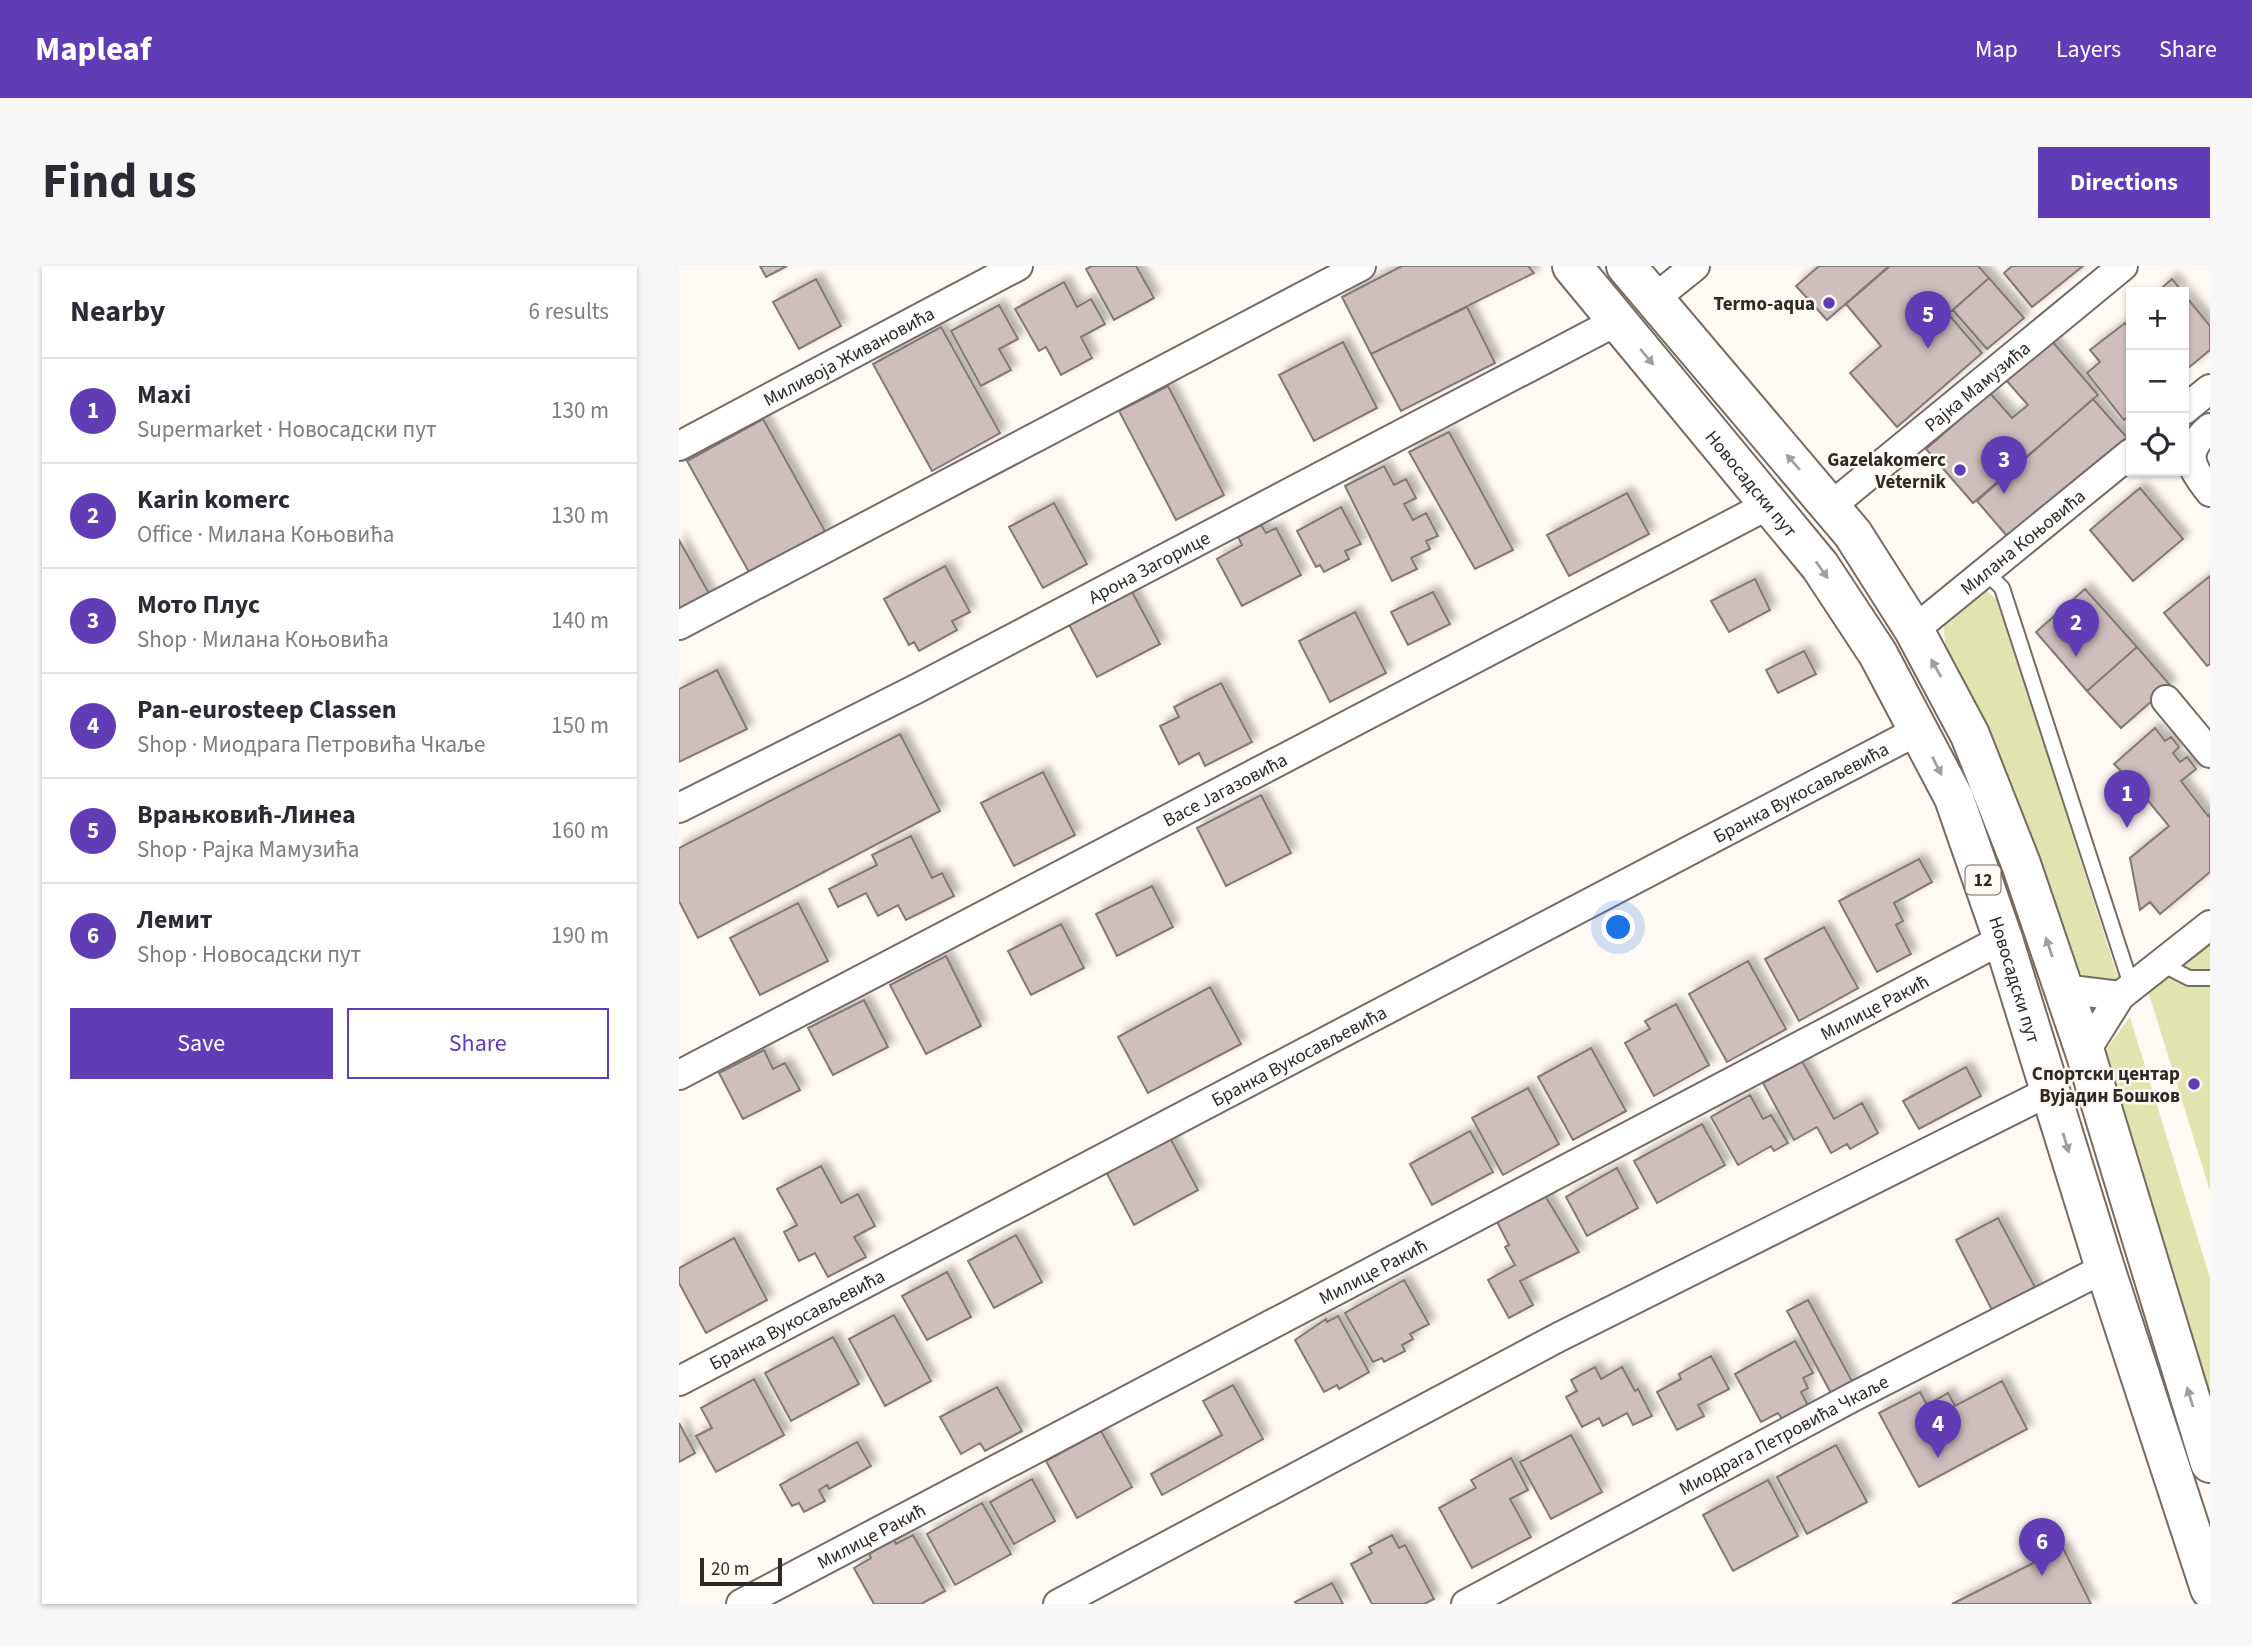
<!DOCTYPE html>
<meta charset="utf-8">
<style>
:root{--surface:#fff;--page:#f7f7f7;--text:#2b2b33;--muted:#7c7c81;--line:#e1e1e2;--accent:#603cb5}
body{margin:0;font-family:"Source Sans 3",sans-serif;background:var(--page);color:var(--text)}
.controls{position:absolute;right:21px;top:21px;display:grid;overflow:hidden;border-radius:0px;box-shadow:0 2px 5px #0004}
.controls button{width:63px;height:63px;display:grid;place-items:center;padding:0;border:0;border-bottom:2px solid var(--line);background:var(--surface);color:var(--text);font:35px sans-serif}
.scale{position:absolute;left:21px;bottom:18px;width:82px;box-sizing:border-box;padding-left:7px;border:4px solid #2e2a27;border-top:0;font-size:19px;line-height:24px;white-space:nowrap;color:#2e2a27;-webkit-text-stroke:5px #fff8f3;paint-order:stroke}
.you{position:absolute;left:940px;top:662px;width:24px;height:24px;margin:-18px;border:5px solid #fff;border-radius:50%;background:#1a73e8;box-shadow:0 0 0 10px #1a73e833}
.badge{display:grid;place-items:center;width:46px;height:46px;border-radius:50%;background:var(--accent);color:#fff;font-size:23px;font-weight:700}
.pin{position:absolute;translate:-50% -58px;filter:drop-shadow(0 2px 4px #0008)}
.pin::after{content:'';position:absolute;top:37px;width:24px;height:21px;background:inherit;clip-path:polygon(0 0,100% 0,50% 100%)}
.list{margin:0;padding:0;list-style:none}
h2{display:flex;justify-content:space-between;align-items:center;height:91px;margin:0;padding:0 28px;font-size:30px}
h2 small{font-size:23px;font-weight:400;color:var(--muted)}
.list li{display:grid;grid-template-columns:46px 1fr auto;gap:21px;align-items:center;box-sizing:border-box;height:105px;padding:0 28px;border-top:2px solid var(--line)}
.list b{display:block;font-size:26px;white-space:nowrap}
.list p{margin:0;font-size:23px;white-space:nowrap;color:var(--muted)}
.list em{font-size:23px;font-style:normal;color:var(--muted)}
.actions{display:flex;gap:14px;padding:21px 28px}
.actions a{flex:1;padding:16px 0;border:2px solid var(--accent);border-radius:0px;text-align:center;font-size:24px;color:var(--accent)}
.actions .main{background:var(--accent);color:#fff}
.icon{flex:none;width:38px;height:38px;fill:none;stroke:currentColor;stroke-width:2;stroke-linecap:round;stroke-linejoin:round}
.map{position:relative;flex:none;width:1531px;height:1338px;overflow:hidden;border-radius:0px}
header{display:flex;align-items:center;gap:42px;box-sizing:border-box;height:98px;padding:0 35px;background:var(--accent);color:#fff}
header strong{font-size:33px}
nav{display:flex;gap:38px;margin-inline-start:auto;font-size:24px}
.intro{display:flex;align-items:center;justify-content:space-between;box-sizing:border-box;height:168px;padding:0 42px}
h1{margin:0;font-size:49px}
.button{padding:18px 32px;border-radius:0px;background:var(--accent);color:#fff;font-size:24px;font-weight:700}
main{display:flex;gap:42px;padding:0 42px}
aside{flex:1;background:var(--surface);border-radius:0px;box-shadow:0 2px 5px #0004}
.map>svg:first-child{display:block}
</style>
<header>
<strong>Mapleaf</strong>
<nav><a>Map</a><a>Layers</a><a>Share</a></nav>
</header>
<div class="intro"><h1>Find us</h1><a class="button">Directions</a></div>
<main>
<aside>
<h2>Nearby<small>6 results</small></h2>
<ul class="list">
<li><span class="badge">1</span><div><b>Maxi</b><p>Supermarket · Новосадски пут</p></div><em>130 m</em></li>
<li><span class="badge">2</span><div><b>Karin komerc</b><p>Office · Милана Коњовића</p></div><em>130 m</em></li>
<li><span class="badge">3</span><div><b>Мото Плус</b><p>Shop · Милана Коњовића</p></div><em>140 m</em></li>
<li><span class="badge">4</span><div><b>Pan-eurosteep Classen</b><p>Shop · Миодрага Петровића Чкаље</p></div><em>150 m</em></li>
<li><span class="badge">5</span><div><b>Врањковић-Линеа</b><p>Shop · Рајка Мамузића</p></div><em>160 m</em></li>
<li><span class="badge">6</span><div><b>Лемит</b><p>Shop · Новосадски пут</p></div><em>190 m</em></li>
</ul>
<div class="actions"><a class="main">Save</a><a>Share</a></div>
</aside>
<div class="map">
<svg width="1531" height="1338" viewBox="0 0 1531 1338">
<defs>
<filter id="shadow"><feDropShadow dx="6" dy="-6" stdDeviation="3.5" flood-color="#0004"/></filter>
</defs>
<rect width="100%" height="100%" fill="#fff8f3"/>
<path fill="#e0e5af" d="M1304,322L1319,334L1440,715C1413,719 1402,713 1390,689L1329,511L1267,387L1264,354Z
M1531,659V925L1465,712Z
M1451,751L1531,1012V1135L1423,789Z"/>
<path fill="#cebfbe" stroke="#847775" stroke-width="2" filter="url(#shadow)" d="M81,0H108L87,11Z
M413,0H457L475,32L435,54L407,3Z
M723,0H849L855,7L692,88L663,31Z
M1140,0H1210L1148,54L1117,20Z
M1211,0H1299L1310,12L1269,48L1303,87L1218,161L1171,107L1202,80L1167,38Z
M1333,0H1404L1353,41L1325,7Z
M1310,12L1345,52L1308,83L1274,44Z
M137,13L162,60L120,83L94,36Z
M1493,13L1504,26H1478Z
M385,16L398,41L412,33L426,58L402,71L413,92L382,109L367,81L360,85L336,43Z
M1505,28L1531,60V84L1508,103L1505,100Z
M320,39L339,73L320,83L332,104L302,120L272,65Z
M788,41L816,97L722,145L692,88Z
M1446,57L1452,64V148L1445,154L1408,107L1421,96L1411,84Z
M262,61L321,167L253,205L194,98Z
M1372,74L1419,129L1294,237L1247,183L1311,127L1333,152L1349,139L1327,114Z
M664,76L698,142L635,175L600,109Z
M489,120L545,229L497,254L440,145Z
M1414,133L1451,175L1334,277L1298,235Z
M84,153L147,267L71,308L8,195Z
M770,166L834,284L796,303L730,186Z
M705,200L715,219L727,213L737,232L725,238L734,254L747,247L759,270L747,275L751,283L732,292L738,303L713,315L666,220Z
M1461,222L1504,273L1454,315L1411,264Z
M948,227L970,268L890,310L868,269Z
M375,237L408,298L364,322L330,261Z
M662,241L682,278L666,285L670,293L645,306L641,299L637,301L618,265Z
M582,259L587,267L597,262L622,309L563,340L538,293L563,279L559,271Z
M0,274L32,331L0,349Z
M266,300L291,346L273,355L278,364L240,385L235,376L230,379L205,333Z
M1531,310V398L1528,400L1485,347Z
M1076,313L1091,344L1050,366L1032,335Z
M451,322L481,378L418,411L388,355Z
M1406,323L1458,381L1408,425L1357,366Z
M754,326L771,358L729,379L712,346Z
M676,346L707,407L651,436L620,375Z
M1458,381L1491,419L1442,462L1408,425Z
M1125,385L1137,408L1099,427L1087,404Z
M38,404L68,463L0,496V423Z
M542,417L573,476L526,500L520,487L500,498L481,460L500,451L495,441Z
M1476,462L1486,475L1492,471L1500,481L1494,487L1501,496L1508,491L1517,503L1502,515L1529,550L1531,548V606L1481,648L1471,636L1461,644L1451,592L1490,560L1461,525L1438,541L1432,513L1442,505L1435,498Z
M221,468L261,545L19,672L0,635V582Z
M364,506L396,569L335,600L302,537Z
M582,529L612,587L547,620L518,562Z
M232,570L253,612L263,607L275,630L227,654L219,639L199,650L187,627L159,641L150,623L198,599L193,589Z
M1240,593L1253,616L1215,637L1224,655L1217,659L1232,688L1198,706L1160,635Z
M473,620L494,661L438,690L417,648Z
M119,637L149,695L81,729L51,672Z
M382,658L405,702L352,729L329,685Z
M1145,661L1179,722L1120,755L1086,693Z
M267,690L302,760L247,788L211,719Z
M1069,695L1107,763L1048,796L1010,728Z
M531,721L562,778L469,827L439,771Z
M185,734L209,781L154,809L129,762Z
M997,738L1030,799L975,830L946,777L971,763L966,755Z
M912,782L947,845L894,874L859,811Z
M85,784L94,803L106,797L121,824L64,853L40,807Z
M1123,795L1155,853L1183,837L1199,867L1171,883L1168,878L1152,887L1138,861L1115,874L1084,817Z
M1287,801L1302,830L1240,863L1224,835Z
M849,822L880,878L824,909L793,852Z
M1071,829L1084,853L1092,849L1109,877L1095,885L1092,880L1059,899L1032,851Z
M1023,858L1046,899L978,937L955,895Z
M791,865L814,906L753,939L731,898Z
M490,870L519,924L455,959L426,904Z
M142,900L162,937L179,928L196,960L175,971L187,991L149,1011L136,987L120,995L105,966L118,959L98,923Z
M938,902L959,942L908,970L887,931Z
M865,928L900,986L841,1015L854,1039L830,1052L809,1014L836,999L826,981L830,979L817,954Z
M1319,952L1358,1025L1315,1048L1277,974Z
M337,969L363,1016L315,1042L289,995Z
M55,972L88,1034L27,1067L0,1017V1002Z
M268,1006L292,1051L248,1074L223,1030Z
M725,1014L750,1058L731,1068L734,1073L723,1079L726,1085L705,1096L703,1092L694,1096L666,1047Z
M1129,1034L1174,1117L1153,1129L1108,1045Z
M215,1049L252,1115L206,1140L170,1073Z
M659,1050L690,1106L660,1123L658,1119L645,1126L616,1074L647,1053L648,1056Z
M154,1071L180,1118L112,1155L86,1107Z
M1116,1075L1134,1107L1124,1112L1129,1122L1122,1126L1130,1141L1104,1154L1099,1147L1082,1156L1056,1108Z
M1032,1090L1050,1123L1019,1139L1025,1150L998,1164L978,1126L1002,1113L1000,1108Z
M916,1101L922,1113L943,1101L956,1125L959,1123L973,1150L954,1159L948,1147L924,1160L920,1152L903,1161L887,1131L898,1125L892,1114Z
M75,1113L105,1169L37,1206L17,1170L33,1162L22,1142Z
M1323,1115L1348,1163L1240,1221L1200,1147L1241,1126L1248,1139L1269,1127L1276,1140Z
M554,1119L584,1173L483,1229L472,1208L543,1169L524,1135Z
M318,1121L343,1165L306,1185L301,1177L282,1188L261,1151Z
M0,1157L16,1187L0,1196Z
M422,1165L453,1221L398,1252L367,1195Z
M892,1169L923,1226L872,1253L841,1196Z
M178,1176L192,1200L150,1223L148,1219L140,1224L146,1235L125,1246L120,1237L113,1240L101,1219Z
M1157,1179L1188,1236L1128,1268L1098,1211Z
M832,1192L849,1224L831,1233L852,1271L793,1302L760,1242L797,1222L792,1214Z
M353,1213L376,1255L335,1278L311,1236Z
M1089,1214L1119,1270L1054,1305L1024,1249Z
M303,1237L332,1288L276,1319L248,1268Z
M234,1269L266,1325L242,1338H195L175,1302L192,1292L190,1288L215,1274L217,1278Z
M713,1269L720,1282L726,1279L755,1333L745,1338H693L672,1298L693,1287L690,1281Z
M1384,1282L1412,1338H1273Z
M653,1317L664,1338H617L616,1336Z"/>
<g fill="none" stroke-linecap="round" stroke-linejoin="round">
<g stroke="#746b63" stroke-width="18">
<path id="lane" d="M1307,306L1323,322L1453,722
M1483,698L1510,712H1531"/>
</g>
<g stroke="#746b63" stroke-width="32">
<g id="street">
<path d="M975,33L1016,0"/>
<path d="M1505,144L1531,123"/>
<path d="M1531,162C1503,186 1510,199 1531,226"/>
<path id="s1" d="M0,180L339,0"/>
<path id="s2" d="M1152,240L1444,0"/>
<path d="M0,359L682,0"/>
<path id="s3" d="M1235,364L1452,187"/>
<path d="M1487,434L1531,487"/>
<path id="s4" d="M0,542L237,423L938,55"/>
<path d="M1384,723L1441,730"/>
<path d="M1406,786L1441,730L1531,659"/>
<path id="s5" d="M0,809L1091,238"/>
<path id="s6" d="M0,1115L1240,464"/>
<path id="s7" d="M62,1338L1324,673"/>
<path d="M379,1338L880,1071L1371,825"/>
<path id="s8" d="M787,1338L1174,1131L1426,1002"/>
</g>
</g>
<g stroke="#746b63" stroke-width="42">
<g id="primary">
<path id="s9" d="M893,0L1141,300L1199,388L1275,532L1324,673L1426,1002L1531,1323"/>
<path d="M947,0L1174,268L1235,364L1291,469L1342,598L1406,786L1531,1197"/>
</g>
</g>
<use href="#lane" stroke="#fff" stroke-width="14"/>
<use href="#street" stroke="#fff" stroke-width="28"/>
<use href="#primary" stroke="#fff" stroke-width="38"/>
</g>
<defs><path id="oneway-solid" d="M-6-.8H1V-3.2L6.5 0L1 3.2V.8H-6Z" transform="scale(1.75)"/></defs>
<g fill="#a19f9e">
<use href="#oneway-solid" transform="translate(968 91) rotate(50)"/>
<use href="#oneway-solid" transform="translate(1114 196) rotate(-131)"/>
<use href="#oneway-solid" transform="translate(1143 304) rotate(55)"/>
<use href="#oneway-solid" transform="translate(1257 402) rotate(-119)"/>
<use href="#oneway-solid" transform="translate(1258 500) rotate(63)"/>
<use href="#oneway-solid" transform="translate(1370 681) rotate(-109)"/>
<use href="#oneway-solid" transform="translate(1387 877) rotate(73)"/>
<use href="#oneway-solid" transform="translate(1511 1131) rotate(-107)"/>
</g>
<g fill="#603cb5" stroke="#fff8f3" stroke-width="2.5">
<circle cx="1150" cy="37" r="7"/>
<circle cx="1281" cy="204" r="7"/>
<circle cx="1515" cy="818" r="7"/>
</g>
<g text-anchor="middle" stroke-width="5" stroke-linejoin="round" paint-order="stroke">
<rect fill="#fff8f3" stroke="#6d6864" stroke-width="2" x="1286.5" y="599.5" width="35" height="29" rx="5"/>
<g font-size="18" font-weight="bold" fill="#2e2a27">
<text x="1304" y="620">12</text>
</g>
<g font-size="19" font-weight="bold" fill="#2e2a27" stroke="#fff8f3" text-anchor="end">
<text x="1136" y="44">Termo-aqua</text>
<text x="1267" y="200">Gazelakomerc<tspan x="1267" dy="22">Veternik</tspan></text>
<text x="1501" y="814">Спортски центар<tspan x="1501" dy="22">Вујадин Бошков</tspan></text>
</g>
<g font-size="19" fill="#2e2a27" stroke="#fff8f3">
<text dy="7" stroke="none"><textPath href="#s1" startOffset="192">Миливоја Живановића</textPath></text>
<text dy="7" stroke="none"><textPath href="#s2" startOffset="189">Рајка Мамузића</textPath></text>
<text dy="7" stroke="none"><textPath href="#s9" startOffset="282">Новосадски пут</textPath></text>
<text dy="7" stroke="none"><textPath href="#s3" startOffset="140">Милана Коњовића</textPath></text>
<text dy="7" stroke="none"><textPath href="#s4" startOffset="528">Арона Загорице</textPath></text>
<text dy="7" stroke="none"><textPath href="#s5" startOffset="616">Васе Јагазовића</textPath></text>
<text dy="7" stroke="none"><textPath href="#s6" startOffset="1267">Бранка Вукосављевића</textPath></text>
<text dy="7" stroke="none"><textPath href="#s9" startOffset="849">Новосадски пут</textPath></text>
<text dy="7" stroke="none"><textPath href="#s7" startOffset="1281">Милице Ракић</textPath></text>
<text dy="7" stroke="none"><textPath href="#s6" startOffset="700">Бранка Вукосављевића</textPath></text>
<text dy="7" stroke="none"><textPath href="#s7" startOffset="714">Милице Ракић</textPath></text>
<text dy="7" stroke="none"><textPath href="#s6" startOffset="133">Бранка Вукосављевића</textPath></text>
<text dy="7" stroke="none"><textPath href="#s8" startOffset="360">Миодрага Петровића Чкаље</textPath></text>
<text dy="7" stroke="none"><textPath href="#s7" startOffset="147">Милице Ракић</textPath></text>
</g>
</g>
</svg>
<div class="controls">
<button>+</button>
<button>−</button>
<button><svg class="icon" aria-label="locate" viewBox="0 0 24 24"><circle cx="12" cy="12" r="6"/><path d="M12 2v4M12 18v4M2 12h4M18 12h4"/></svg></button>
</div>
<div class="scale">20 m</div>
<div class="you"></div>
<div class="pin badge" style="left:1448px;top:562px">1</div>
<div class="pin badge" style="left:1397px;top:391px">2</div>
<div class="pin badge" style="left:1325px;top:228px">3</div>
<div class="pin badge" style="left:1259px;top:1192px">4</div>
<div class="pin badge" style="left:1249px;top:83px">5</div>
<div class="pin badge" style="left:1363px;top:1310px">6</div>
</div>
</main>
